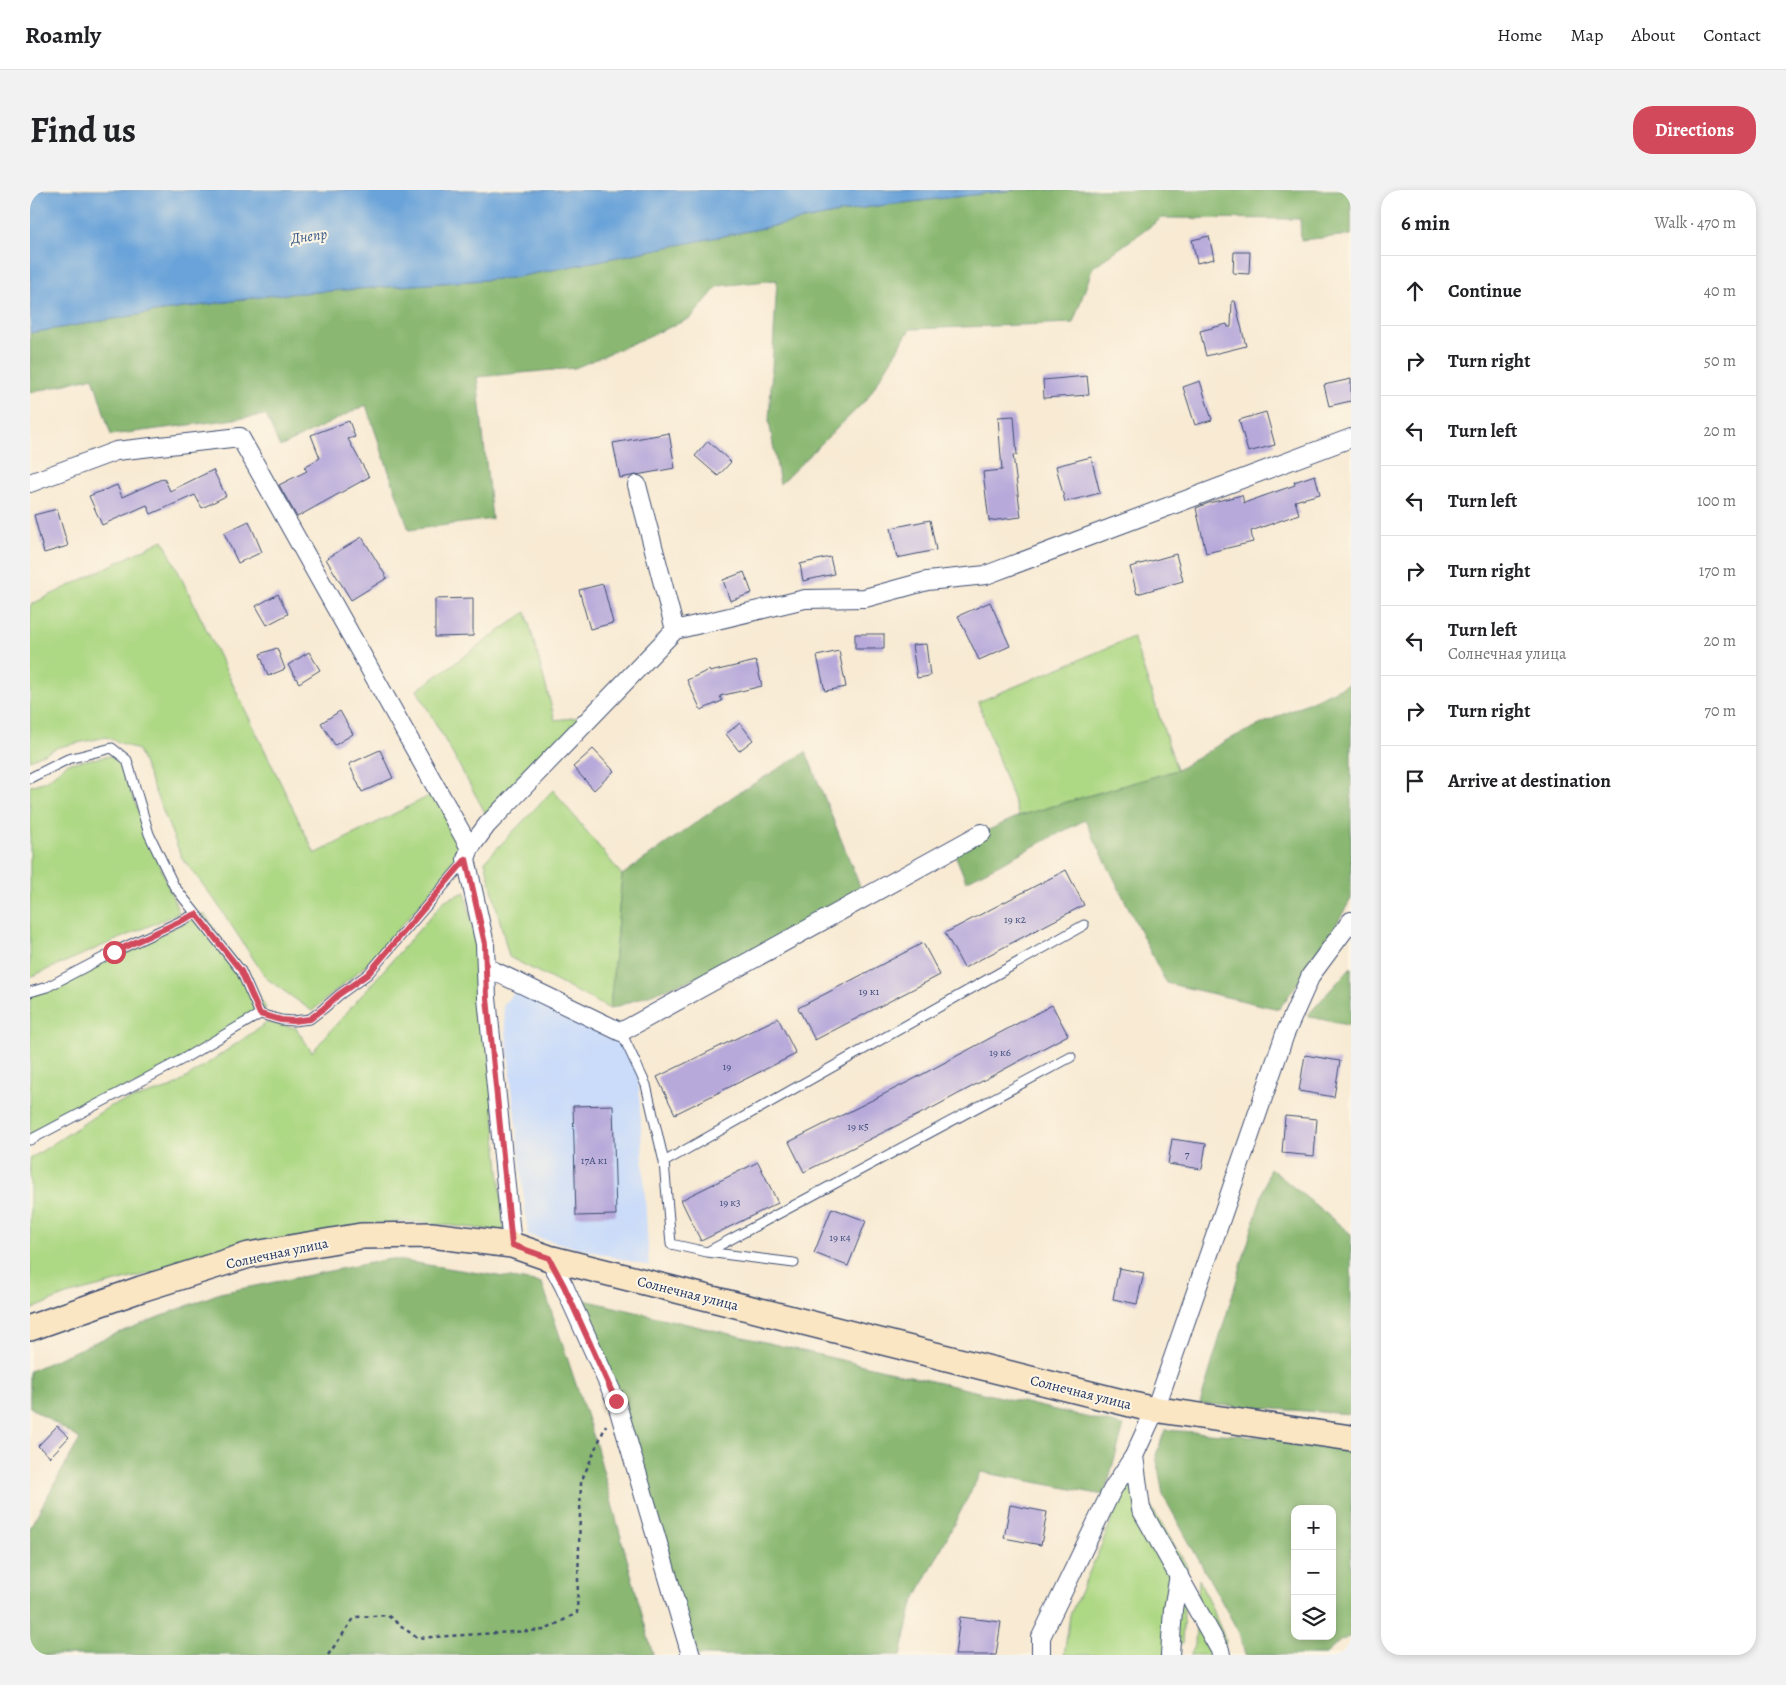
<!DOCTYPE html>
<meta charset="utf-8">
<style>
:root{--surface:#fff;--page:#f2f2f2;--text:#202124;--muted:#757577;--line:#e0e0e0;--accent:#d1495b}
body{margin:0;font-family:Alegreya,serif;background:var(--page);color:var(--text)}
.controls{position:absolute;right:15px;bottom:15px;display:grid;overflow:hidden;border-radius:10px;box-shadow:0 2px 8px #0003}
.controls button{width:45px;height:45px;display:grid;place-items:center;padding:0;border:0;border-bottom:1px solid var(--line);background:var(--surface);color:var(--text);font:25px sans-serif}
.stop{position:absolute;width:15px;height:15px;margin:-11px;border:4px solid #d1495b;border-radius:50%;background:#fff}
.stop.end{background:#d1495b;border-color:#fff;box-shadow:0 1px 5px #0008}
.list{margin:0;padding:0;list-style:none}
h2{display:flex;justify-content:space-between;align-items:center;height:65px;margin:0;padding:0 20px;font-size:21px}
h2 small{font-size:16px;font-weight:400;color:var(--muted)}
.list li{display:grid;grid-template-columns:32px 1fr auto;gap:15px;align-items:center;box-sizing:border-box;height:70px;padding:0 20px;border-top:1px solid var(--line)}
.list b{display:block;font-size:19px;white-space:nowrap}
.list p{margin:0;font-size:16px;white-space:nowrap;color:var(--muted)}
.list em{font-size:16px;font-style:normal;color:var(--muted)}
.icon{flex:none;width:28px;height:28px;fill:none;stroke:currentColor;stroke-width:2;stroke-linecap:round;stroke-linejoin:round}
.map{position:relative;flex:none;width:1321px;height:1465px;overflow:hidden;border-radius:20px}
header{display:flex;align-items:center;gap:30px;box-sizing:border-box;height:70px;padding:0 25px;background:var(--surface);border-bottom:1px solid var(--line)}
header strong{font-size:24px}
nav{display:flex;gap:28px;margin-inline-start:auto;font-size:18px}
.intro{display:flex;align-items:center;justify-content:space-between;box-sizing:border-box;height:120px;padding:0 30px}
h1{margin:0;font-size:35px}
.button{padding:12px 22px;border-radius:20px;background:var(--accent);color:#fff;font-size:18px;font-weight:700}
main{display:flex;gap:30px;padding:0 30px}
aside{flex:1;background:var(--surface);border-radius:20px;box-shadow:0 2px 8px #0003}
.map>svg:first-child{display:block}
</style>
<header>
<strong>Roamly</strong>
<nav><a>Home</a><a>Map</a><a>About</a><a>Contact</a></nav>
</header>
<div class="intro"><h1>Find us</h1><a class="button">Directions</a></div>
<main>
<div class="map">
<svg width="1321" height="1465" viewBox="0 0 1321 1465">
<rect width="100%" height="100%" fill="#fcf5e5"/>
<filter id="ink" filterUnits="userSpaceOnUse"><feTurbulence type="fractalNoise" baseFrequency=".02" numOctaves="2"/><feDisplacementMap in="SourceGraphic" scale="10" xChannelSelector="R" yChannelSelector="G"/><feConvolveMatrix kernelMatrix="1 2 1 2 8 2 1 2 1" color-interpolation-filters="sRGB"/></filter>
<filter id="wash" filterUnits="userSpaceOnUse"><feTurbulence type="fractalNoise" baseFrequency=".0096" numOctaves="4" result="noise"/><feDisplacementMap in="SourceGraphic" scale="20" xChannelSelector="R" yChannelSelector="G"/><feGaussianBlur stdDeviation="1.12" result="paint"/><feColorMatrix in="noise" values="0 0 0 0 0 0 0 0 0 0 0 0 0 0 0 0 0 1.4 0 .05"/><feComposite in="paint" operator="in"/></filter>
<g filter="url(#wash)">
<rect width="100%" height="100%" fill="#f8ead3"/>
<path fill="#cadcf9" d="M486,800L607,863L619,1076L498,1045L473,815Z"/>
<path fill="#add884" stroke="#648471" d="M133,350L285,664L409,601L439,656L343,769L282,821L236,788L184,709L152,668L108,560L76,547L29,557L0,570V415Z
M496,422L525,530L551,527L460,631L387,500Z
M1103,447L1147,580L989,626L948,512Z
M86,565L149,723L0,787V596L16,591L38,573Z
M523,600L592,685L580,819L479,767L455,671Z
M435,702L452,778L474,1041L374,1031L229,1055L36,1105L0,1120V969L80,916L143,897L238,832L266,838L282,862L415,710Z
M174,723L236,818L136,882L44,919L0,951V805L13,801Z
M1111,1257L1113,1304L1157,1376L1152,1453L1142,1465H1034L1040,1425L1072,1354Z
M1169,1389L1196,1451L1192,1465H1160L1165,1455Z"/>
<path fill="#8ab872" stroke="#527468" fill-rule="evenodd" d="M985,0H1321V45L1271,50L1270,29L1132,28L1063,77L1043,133L880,139L837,209L750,294L739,231L747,90L688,96L661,128L545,178L447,187L462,329L379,340L336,215L250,257L236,225L81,245L63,187L0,203V143L125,122L244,105L482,88L839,17Z
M1321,493V709L1292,759L1249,819L1136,793L1055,630L936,691L922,657L989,626L1147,580L1197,550Z
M776,562L831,699L718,769L580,819L592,685L705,605Z
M1321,777V836L1277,826Z
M1240,978L1321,1044V1224L1170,1214Z
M360,1069L512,1093L565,1251L623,1465H0V1337L50,1249L0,1217V1181L70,1150L190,1103Z
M550,1109L1094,1236L1074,1305L951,1282L883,1413L871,1465H659Z
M1135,1240L1321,1253V1446L1310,1451L1295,1465H1215L1209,1443L1133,1305L1126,1265ZM1265,1319H1302V1446H1265Z"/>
<path fill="#69a3d9" stroke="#42699c" d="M7,0H985L839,17L482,88L244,105L125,122L0,143V1Z"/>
<g id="blocks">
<path fill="#b7a9da" d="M1179,46L1184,69L1167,73L1162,50Z
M1204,62H1220L1219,84L1203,83Z
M1202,111H1205L1216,156L1176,166L1170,141L1197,134L1198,137H1201Z
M1057,186L1059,205L1014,208L1013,190Z
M1321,189V211L1299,216L1294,195Z
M1170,191L1182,230L1165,235L1153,197Z
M1236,222L1245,255L1218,262L1209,230Z
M984,226L987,265H983L991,327L959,331L953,282L972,280L968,227Z
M319,231L325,247L318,249L339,287L267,327L249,295L277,281L274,277L290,268L281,245Z
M639,243L645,278L590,288L583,253Z
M678,251L701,272L688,286L665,266Z
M1061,267L1070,303L1035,312L1026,276Z
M183,280L196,306L172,318L165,305L121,324L117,315L72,335L59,306L87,295L92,307L134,288L140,301Z
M1285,285L1290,304L1265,311L1269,324L1221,341L1223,352L1176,363L1166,318L1179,313L1212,305L1214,313L1265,295L1264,292Z
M27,319L38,356L14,363L4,325Z
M900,330L906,360L867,368L861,338Z
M219,331L232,362L208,373L194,343Z
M332,347L357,388L321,410L296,369Z
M1146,364L1153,391L1107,404L1100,377Z
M800,367L804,384L773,391L770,374Z
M714,382L722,403L700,411L693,390Z
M573,394L583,433L560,439L549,400Z
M248,404L258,424L237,435L226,416Z
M443,408V446L405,447V409Z
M960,412L980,456L949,470L928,426Z
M825,444H854V459H825Z
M896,454L900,486L887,488L882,455Z
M247,458L255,479L238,486L230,464Z
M809,461L816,497L795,501L787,466Z
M279,462L290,480L269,493L258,475Z
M726,471L732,496L690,506L692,511L671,520L657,490L679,480L680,482Z
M310,521L323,544L305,555L291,533Z
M710,533L723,550L709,561L696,544Z
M563,559L584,581L564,600L543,577Z
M350,560L363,588L332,602L319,574Z
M1036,680L1054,715L934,778L915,743Z
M893,753L910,785L785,850L768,818Z
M1022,815L1038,845L904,917L774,982L759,952L882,890Z
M748,828L766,864L645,924L627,887Z
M1275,865L1310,871L1304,907L1269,901Z
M583,915L586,1025L546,1026L543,916Z
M1255,926L1287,929L1284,966L1252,963Z
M1142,949L1176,954L1172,979L1138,974Z
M728,972L748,1013L671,1051L651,1010Z
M802,1018L836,1031L818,1076L784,1063Z
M1089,1078L1114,1083L1107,1114L1083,1109Z
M27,1236L39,1247L20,1267L8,1256Z
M980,1315L1017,1322L1011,1355L974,1348Z
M930,1427L971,1432L966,1465H925Z"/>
</g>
</g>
<g filter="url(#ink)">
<use href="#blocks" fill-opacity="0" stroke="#3c4b70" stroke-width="1"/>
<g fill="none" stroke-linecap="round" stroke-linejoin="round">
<g stroke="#3c4b70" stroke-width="11">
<path id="lane" d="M0,588L38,569L82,558L97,570L119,644L144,696L166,724
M0,802L17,797L84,762L166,724L211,781L230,824
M591,842L616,895L634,972L1054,735
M0,950L153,869L230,824L251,830L263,831L280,829L293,819L309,805L338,784L436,670
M634,972L641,1054L677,1062L764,1073
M677,1062L1041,867"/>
</g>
<g stroke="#3c4b70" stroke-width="20">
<path id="street" d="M0,293L86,261L210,247L440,658
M607,295L645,440
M456,777L591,842L952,643
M482,1055L457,808L455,754L436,669L440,658L457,635L645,440L775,409L835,408L897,391L956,385L1321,248
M519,1068L534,1096L586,1211L661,1465
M1011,1465V1447L1082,1300L1104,1266
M1140,1465L1143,1419L1149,1385
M1191,1465L1190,1460L1111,1319L1104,1266L1125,1220L1255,844L1281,785L1321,731"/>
</g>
<g stroke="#3c4b70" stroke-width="28">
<path id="secondary" d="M0,1138L111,1099L219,1065L331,1046L401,1045L482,1055L519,1068L1116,1218L1321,1248"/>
</g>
<path stroke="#3c4b70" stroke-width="2.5" stroke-dasharray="4 4" stroke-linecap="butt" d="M298,1465L325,1427L357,1425L387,1448L515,1440L547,1423L551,1292L576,1235"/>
<use href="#lane" stroke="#fff" stroke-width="9"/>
<use href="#street" stroke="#fff" stroke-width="18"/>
<use href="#secondary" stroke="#fbe6c4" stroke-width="25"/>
</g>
</g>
<g fill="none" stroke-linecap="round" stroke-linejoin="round" filter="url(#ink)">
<path stroke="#d1495b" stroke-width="6" d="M84,762L166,724L211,781L230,824L251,830L263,831L280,829L293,819L308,805L338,784L436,669L455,754L457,808L482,1055L519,1068L534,1096L586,1211"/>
</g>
<g text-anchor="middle" stroke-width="4" stroke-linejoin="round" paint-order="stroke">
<g font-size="11" fill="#424e7d">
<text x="985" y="733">19 к2</text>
<text x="839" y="805">19 к1</text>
<text x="970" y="866">19 к6</text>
<text x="697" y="880">19</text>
<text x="828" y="940">19 к5</text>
<text x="1157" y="968">7</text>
<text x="564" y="974">17А к1</text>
<text x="700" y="1016">19 к3</text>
<text x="810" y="1051">19 к4</text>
</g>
<g font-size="14" fill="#1b2f5e" stroke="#fcf5e5">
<text transform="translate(247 1063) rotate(-12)" y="5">Солнечная улица</text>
<text transform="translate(658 1103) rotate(14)" y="5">Солнечная улица</text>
<text transform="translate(1051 1202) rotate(14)" y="5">Солнечная улица</text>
</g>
<g font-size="15" font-style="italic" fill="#365889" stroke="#fcf5e5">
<text transform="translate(279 46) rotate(-8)" y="5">Днепр</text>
</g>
</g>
</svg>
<div class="controls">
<button>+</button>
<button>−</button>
<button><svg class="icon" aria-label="layers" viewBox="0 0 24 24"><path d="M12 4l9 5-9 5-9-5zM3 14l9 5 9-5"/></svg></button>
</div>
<div class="stop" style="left:84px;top:762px"></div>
<div class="stop end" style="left:586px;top:1211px"></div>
</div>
<aside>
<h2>6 min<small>Walk · 470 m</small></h2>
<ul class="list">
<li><svg class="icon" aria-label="ahead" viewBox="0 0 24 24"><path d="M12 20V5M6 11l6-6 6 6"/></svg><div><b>Continue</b></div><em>40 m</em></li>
<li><svg class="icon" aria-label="right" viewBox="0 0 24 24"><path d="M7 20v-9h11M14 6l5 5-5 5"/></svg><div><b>Turn right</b></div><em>50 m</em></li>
<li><svg class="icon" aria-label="left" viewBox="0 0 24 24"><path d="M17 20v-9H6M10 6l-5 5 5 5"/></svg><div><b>Turn left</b></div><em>20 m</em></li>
<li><svg class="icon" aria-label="left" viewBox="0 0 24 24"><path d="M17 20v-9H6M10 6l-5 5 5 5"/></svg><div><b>Turn left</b></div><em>100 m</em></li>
<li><svg class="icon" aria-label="right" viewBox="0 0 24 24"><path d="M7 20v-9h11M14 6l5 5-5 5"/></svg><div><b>Turn right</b></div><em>170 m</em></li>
<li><svg class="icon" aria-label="left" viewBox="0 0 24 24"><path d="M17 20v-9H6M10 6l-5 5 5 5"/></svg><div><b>Turn left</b><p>Солнечная улица</p></div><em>20 m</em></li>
<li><svg class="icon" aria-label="right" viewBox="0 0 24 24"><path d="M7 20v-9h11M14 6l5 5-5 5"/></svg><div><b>Turn right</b></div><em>70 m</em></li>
<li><svg class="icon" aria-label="arrive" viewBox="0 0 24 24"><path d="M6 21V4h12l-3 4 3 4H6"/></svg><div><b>Arrive at destination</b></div></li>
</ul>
</aside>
</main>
